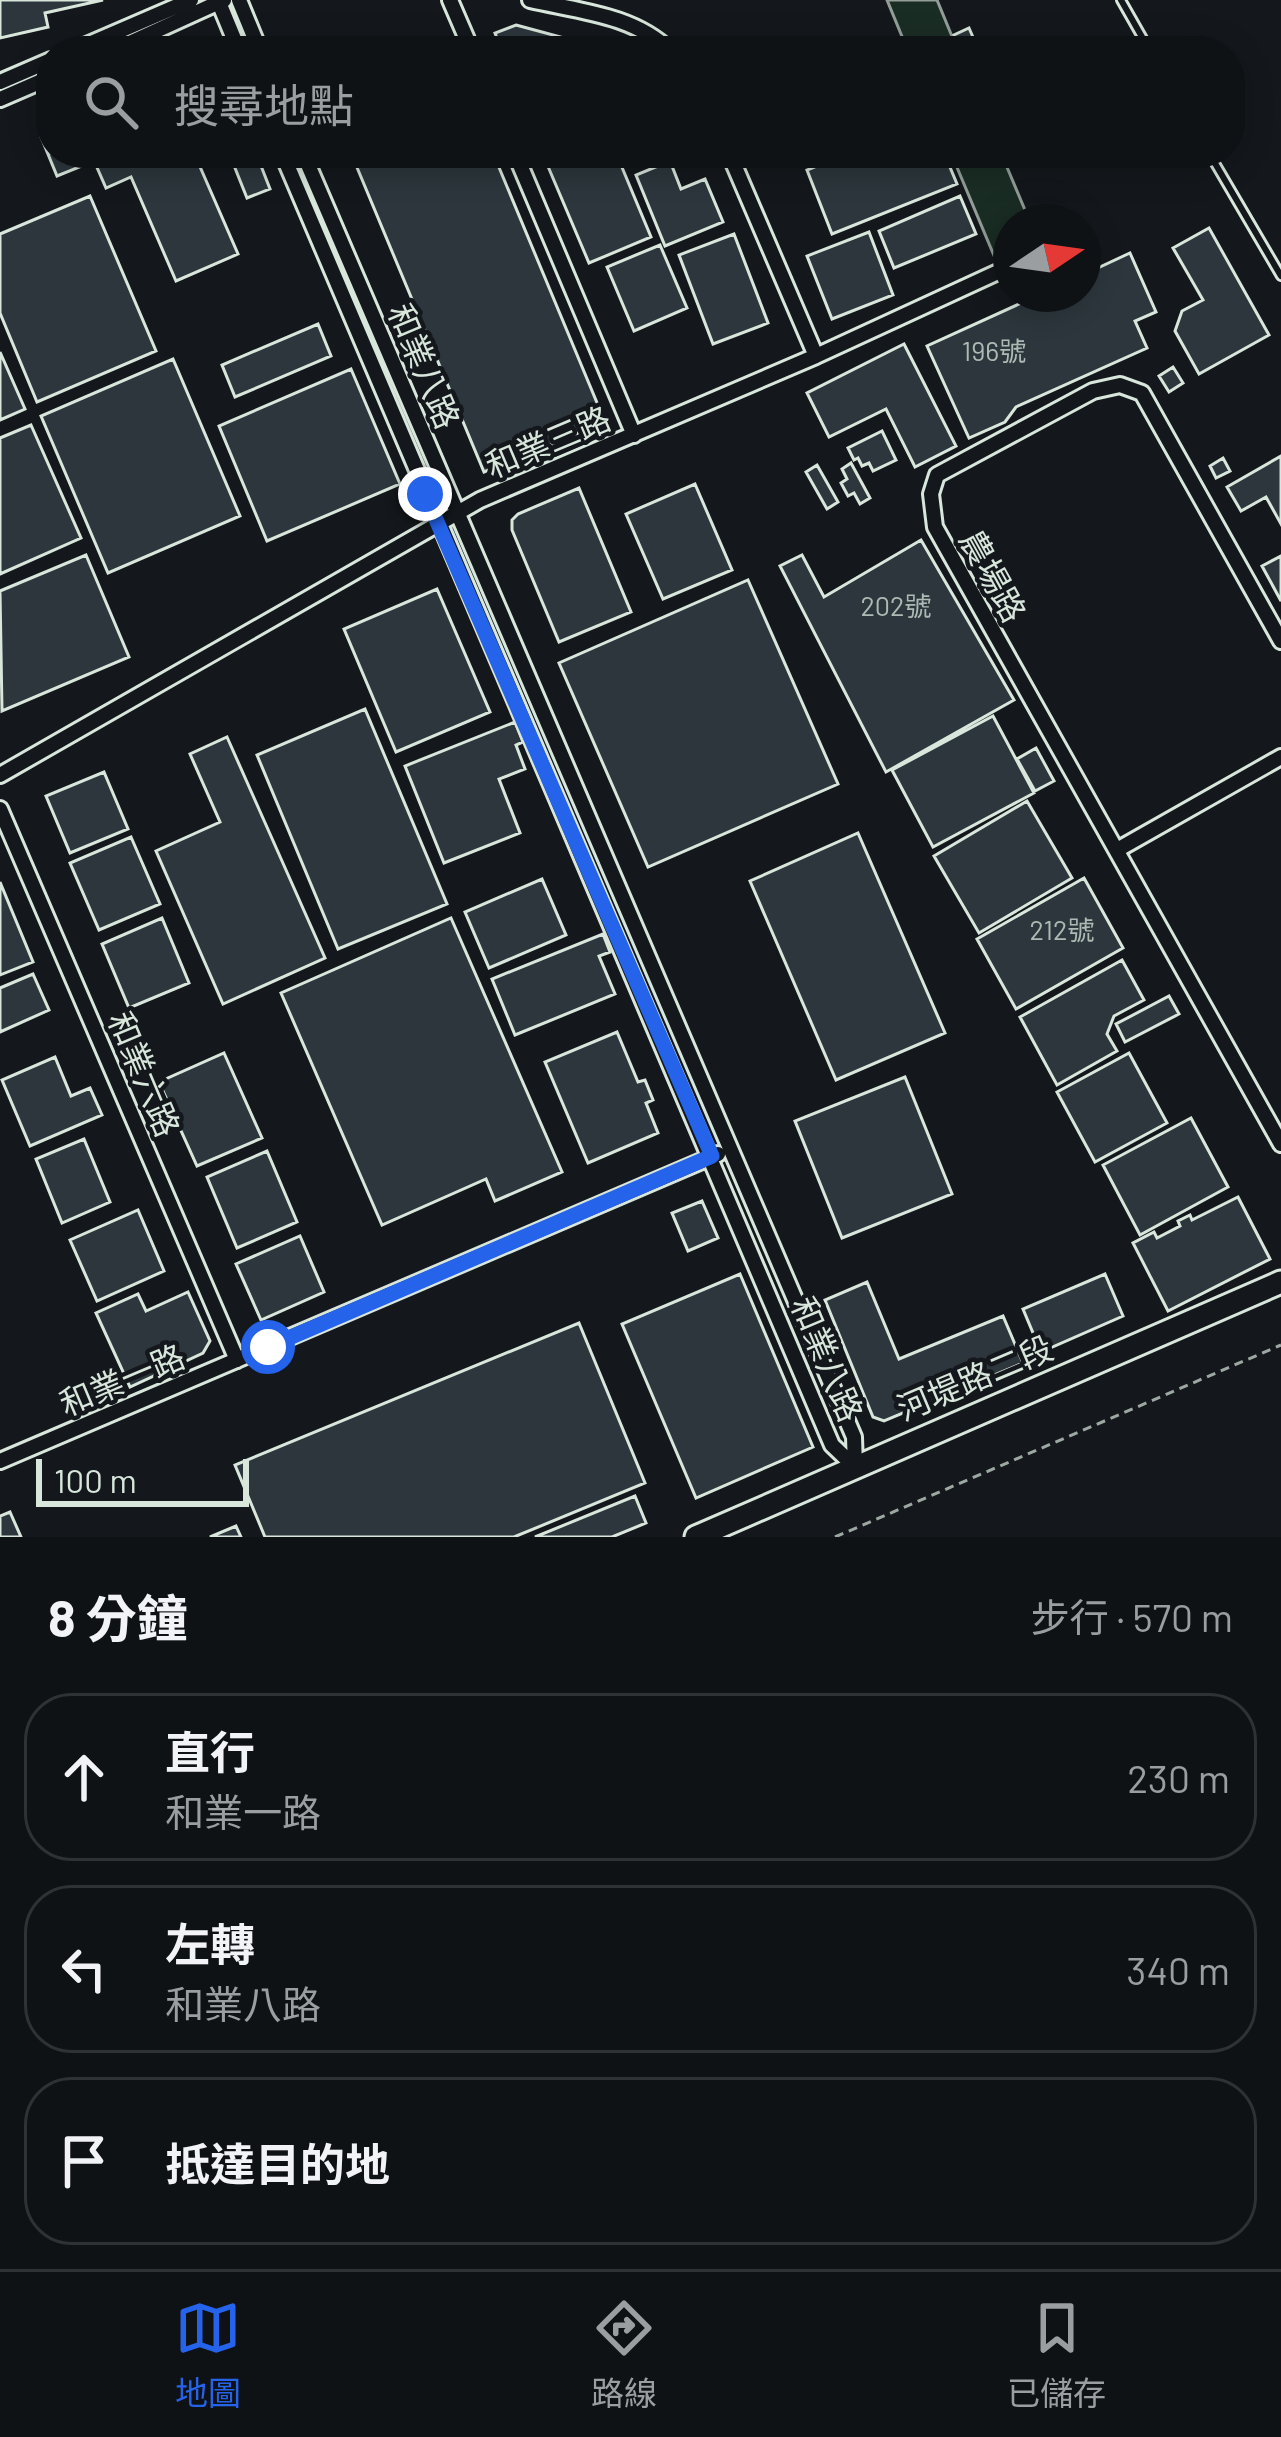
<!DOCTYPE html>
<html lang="zh-TW">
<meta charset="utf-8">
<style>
:root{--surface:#0f1215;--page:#181b1e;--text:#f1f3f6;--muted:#9b9ea0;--line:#2f3234;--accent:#2563eb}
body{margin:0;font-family:Barlow,"Noto Sans TC",sans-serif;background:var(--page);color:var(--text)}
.compass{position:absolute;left:993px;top:204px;width:108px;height:108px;border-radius:50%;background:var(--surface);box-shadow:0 6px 30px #0003;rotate:77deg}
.scale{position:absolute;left:36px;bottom:30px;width:213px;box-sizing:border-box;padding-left:12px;border:6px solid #d8e6dc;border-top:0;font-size:33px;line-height:42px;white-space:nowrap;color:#d8e6dc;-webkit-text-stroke:9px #14181c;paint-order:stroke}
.stop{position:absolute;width:36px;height:36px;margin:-27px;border:9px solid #2563eb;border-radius:50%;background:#fff}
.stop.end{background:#2563eb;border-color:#fff;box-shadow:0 3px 12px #0008}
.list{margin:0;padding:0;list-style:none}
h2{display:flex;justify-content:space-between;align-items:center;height:156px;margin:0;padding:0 48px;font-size:51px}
h2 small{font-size:39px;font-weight:400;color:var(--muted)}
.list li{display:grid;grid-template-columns:78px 1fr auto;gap:36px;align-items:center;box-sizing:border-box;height:168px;margin:0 24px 24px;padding:0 24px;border:3px solid var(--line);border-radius:48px}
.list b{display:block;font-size:45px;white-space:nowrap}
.list p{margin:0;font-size:39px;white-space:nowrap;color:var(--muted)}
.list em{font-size:39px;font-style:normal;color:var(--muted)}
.icon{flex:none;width:66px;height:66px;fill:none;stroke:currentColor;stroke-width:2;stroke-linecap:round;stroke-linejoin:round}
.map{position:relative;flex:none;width:1281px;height:1537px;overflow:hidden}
.search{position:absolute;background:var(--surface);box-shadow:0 6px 30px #0003;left:36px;right:36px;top:36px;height:132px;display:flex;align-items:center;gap:30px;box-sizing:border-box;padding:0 42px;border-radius:48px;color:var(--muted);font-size:45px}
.sheet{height:732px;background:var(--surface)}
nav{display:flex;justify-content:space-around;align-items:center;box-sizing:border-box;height:168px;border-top:3px solid var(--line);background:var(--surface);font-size:33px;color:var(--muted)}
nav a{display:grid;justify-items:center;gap:6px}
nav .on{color:var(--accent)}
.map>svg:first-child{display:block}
</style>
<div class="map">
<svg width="1281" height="1537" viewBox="0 0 1281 1537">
<rect width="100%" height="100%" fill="#14181c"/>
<path fill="#1a2d24" stroke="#939e99" stroke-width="3" d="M887,0H937L958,51H908Z
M951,153H1001L1030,222H1011V250L995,258Z"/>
<path fill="#2c363c" stroke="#d8e6dc" stroke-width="3" d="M0,0H103L45,13L48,27L0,38Z
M516,25L568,39L573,51H502L495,33Z
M969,28L979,51H961L954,35Z
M51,133V153H77L82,166L57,176L41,137Z
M100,153H194L238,254L176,281L131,177L106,188L92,156Z
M229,153H256L270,189L247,198Z
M351,153H493L605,422L484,472Z
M552,153H616L651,237L589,263L544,157Z
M626,153H665L631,166Z
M848,153H944L957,184L832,234L807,170Z
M670,161L681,189L705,179L723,222L665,246L636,175Z
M90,196L156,351L37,402L0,313V234Z
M960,196L976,234L894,268L879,231Z
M1209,228L1269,335L1199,374L1175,331L1182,311L1203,300L1173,248Z
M869,232L893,295L832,319L807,256Z
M734,234L768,323L713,344L679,255Z
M660,245L687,308L634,331L607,267Z
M1130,253L1156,312L1135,321L1147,348L1016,407L1005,422L969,438L927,346L1041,294H1083V275Z
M318,324L331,356L235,397L222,365Z
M904,344L956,446L915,467L886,409L829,437L807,393Z
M0,352L25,409L0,420Z
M173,359L240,516L108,573L41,416Z
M1173,367L1183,383L1169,392L1159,376Z
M351,369L400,484L267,541L219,426Z
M31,425L81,538L0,574V438Z
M882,431L896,460L873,471L869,463L862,466L858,458L854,460L848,448Z
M1281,456V524L1266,497L1241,511L1227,487Z
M1223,458L1230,471L1216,478L1210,466Z
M851,463L870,498L860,504L854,493L848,496L841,483L847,479L842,469Z
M817,465L838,502L827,509L806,472Z
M695,484L732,570L663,599L626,514Z
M579,488L631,612L559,642L512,530V520L518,514Z
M921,540L1014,700L886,772L780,566L802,555L824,597Z
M86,555L129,657L2,711L0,591Z
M1281,556V601L1262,566Z
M748,580L838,784L648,867L559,663Z
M437,589L490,712L396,752L344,629Z
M365,709L447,904L338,949L257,755Z
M993,716L1034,793L933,847L892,770Z
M515,722L523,742L516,745L525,769L499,779L520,833L444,863L405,766Z
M227,737L325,958L223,1004L156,851L220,822L190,754Z
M1036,748L1054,781L1035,791L1017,759Z
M104,772L128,829L70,853L46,796Z
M1027,801L1072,878L979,933L934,856Z
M858,833L945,1033L836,1080L750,881Z
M131,837L160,904L99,930L70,863Z
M1084,878L1123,948L1016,1009L977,939Z
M542,879L566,935L489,968L465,912Z
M0,882L33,962L0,975Z
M162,918L189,983L129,1008L102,944Z
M451,918L562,1172L495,1201L486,1179L382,1225L281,993Z
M603,934L610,952L599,956L615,994L515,1035L492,979Z
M1122,960L1144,1000L1114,1016L1107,1034L1117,1051L1057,1085L1020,1017Z
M33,974L49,1010L0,1032V988Z
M1169,996L1179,1014L1125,1042L1116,1024Z
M617,1032L638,1082L645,1080L653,1100L646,1103L658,1133L588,1163L545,1062Z
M224,1053L262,1138L197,1166L159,1082Z
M1129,1053L1167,1123L1095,1162L1057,1092Z
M55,1057L71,1096L90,1088L102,1115L30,1146L2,1080Z
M905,1077L952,1194L842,1238L795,1121Z
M1191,1118L1228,1187L1140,1235L1103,1165Z
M84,1139L110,1202L62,1223L36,1159Z
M267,1151L297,1222L237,1248L207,1177Z
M1238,1197L1270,1259L1168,1311L1133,1243L1154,1232L1157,1238L1180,1226L1178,1221L1190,1215L1192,1220Z
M702,1201L718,1238L688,1251L672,1213Z
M138,1210L164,1271L97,1301L70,1240Z
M300,1236L324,1292L261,1320L236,1264Z
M740,1274L813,1447L696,1498L622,1324Z
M1105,1274L1123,1316L1041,1352L1023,1309Z
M867,1282L899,1359L1003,1316L1023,1363L884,1421L873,1417L825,1300Z
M188,1292L210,1341L203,1353L130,1387L96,1313L138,1294L146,1311Z
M579,1323L645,1483L514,1537H265L235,1465Z
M635,1496L646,1523L612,1537H535Z
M10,1512L21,1537H0V1516Z
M236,1526L241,1537H210Z"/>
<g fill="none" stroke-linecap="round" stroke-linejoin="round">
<g stroke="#d8e6dc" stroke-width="12">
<path id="service" d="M1121,0L1150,51
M1209,153L1281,276"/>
</g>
<g stroke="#d8e6dc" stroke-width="20">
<path id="minor" d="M218,0L239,51
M239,0L260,51
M450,0L472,51
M530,0C578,11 634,15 670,51
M73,51L191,0
M112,51L224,0
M0,82L51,60
M0,99L51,77
M282,153L832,1445L855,1467
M303,153L854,1437L855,1467
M515,153L634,435
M729,153L816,356
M1281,641L1142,393L1120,385L1093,391L937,475L931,494L935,527L1281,1144
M0,775L480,500L816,356L1011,266
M0,809L237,1360
M1117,850L1281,757
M0,1461L718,1154"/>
</g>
<g stroke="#d8e6dc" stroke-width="27">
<path id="primary" d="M696,1537L1281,1282"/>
</g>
<path stroke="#9da8a2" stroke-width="3" stroke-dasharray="9 6" stroke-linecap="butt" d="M835,1537L1281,1345"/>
<use href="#service" stroke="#14181c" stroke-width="6"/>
<use href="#minor" stroke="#14181c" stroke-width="14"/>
<use href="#primary" stroke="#14181c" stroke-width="21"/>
</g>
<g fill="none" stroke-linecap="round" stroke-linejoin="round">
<path stroke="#2563eb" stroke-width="15" d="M268,1347L712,1156L425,494"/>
</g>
<g text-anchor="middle" stroke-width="9" stroke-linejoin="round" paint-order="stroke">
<g font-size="27" fill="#adbab4">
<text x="994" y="361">196號</text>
<text x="896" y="616">202號</text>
<text x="1062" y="940">212號</text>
</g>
<g font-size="33" fill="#d8e6dc" stroke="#14181c">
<text transform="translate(424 366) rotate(67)" y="12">和業八路</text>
<text transform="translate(548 442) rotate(-23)" y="12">和業三路</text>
<text transform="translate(993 576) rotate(61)" y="12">農場路</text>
<text transform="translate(144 1074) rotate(67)" y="12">和業六路</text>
<text transform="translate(827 1359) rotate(67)" y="12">和業八路</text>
<text transform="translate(975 1378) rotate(-23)" y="12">河堤路二段</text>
<text transform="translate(122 1380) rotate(-23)" y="12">和業一路</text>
</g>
</g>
</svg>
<svg class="compass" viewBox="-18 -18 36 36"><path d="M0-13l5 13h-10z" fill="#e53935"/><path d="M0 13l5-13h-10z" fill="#9b9ea0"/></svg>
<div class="scale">100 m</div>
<div class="stop" style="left:268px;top:1347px"></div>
<div class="stop end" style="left:425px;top:494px"></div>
<div class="search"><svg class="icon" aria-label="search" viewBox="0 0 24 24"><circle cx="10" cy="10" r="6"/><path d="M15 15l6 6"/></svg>搜尋地點</div>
</div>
<section class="sheet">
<h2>8 分鐘<small>步行 · 570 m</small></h2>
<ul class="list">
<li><svg class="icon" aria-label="ahead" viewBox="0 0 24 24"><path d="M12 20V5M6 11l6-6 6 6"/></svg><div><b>直行</b><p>和業一路</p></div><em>230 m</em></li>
<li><svg class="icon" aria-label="left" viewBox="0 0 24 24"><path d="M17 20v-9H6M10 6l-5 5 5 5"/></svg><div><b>左轉</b><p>和業八路</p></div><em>340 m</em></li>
<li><svg class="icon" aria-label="arrive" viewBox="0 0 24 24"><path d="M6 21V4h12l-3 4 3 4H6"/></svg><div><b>抵達目的地</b></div></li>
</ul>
</section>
<nav>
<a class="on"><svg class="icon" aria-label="map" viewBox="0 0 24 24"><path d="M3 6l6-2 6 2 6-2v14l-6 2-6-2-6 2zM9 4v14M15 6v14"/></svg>地圖</a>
<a><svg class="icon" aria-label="directions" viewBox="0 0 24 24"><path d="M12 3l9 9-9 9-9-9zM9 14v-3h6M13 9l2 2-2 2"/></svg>路線</a>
<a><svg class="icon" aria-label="saved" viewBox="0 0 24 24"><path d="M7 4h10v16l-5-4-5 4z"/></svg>已儲存</a>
</nav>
